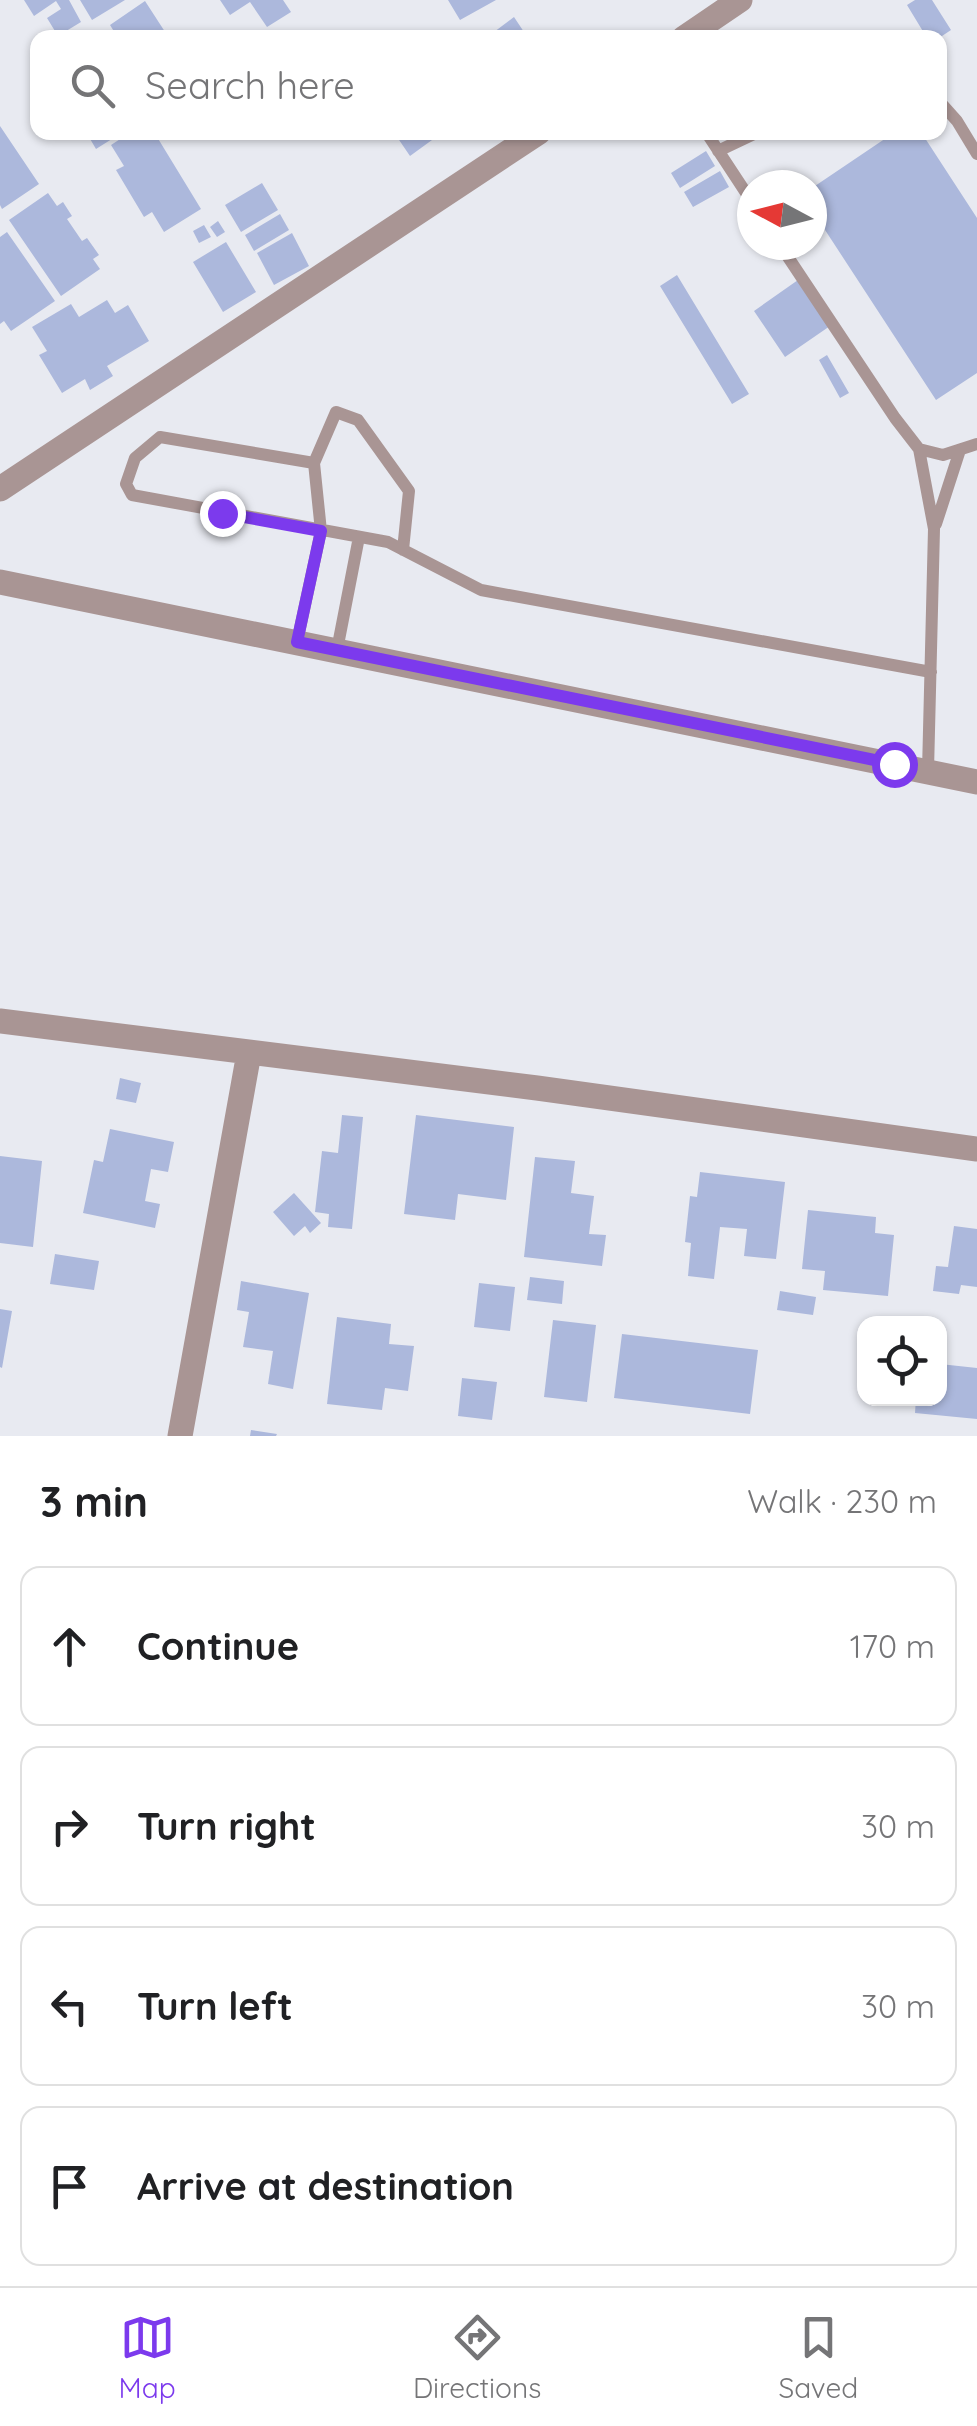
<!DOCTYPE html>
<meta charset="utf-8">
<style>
:root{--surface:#fff;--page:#f6f6f6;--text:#202124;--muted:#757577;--line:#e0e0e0;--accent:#7c3aed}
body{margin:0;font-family:Quicksand,sans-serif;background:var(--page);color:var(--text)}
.controls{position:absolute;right:30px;bottom:30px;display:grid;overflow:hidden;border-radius:20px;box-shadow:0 2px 8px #0004}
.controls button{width:90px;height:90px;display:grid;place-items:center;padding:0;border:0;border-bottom:2px solid var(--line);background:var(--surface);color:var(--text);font:50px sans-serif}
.compass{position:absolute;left:737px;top:170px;width:90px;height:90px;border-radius:50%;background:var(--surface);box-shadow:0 2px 8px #0004;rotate:277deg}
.stop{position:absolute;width:30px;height:30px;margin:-22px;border:8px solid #7c3aed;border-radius:50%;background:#fff}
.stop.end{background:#7c3aed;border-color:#fff;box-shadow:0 2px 10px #0008}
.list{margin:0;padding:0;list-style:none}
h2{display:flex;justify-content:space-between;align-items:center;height:130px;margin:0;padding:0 40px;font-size:42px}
h2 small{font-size:32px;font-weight:400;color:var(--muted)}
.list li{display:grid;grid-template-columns:65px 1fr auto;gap:30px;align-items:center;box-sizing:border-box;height:160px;margin:0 20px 20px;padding:0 20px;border:2px solid var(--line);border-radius:20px}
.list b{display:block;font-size:38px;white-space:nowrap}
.list em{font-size:32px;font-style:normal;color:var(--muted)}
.icon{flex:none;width:55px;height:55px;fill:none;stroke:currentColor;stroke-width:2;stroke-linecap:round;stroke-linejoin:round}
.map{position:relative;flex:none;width:977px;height:1436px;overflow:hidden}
.search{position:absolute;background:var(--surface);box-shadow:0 2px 8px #0004;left:30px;right:30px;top:30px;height:110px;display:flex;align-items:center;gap:25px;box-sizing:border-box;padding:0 35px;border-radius:20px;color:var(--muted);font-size:38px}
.sheet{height:850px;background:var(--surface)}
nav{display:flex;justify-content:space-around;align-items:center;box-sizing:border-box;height:140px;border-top:2px solid var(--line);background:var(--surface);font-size:28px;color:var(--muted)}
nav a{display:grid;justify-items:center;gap:5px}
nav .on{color:var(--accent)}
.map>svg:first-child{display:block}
</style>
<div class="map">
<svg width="977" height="1436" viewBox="0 0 977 1436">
<rect width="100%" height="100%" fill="#e8eaf1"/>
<path fill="#acb8dc" d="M24,0H69L81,22L58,36L47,18L61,9L56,1L34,16Z
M80,0H125L92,20Z
M220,0H283L291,12L267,27L250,2L230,15Z
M448,0H496L460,20Z
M915,0H932L951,30L939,38H927L907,5Z
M145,1L169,38H118L110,25Z
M514,17L528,38H486Z
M0,126L39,184L2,209L0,205Z
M86,132H123L96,149Z
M131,132H154L201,209L164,232L152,212L144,217L116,170L124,166L111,145Z
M398,132H443L410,156L395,134Z
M895,132H921L977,218V373L936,400L812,210V188Z
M706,151L715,166L680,188L671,173Z
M720,171L729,187L693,207L684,192Z
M262,183L278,210L241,232L225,205Z
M48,193L57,206L63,202L72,216L67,219L82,241L87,238L99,255L93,259L100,269L61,296L9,220Z
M280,214L289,230L254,251L245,235Z
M218,221L225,232L217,237L210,227Z
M204,225L211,237L199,243L193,231Z
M7,232L55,301L11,331L4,321L0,324V237Z
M292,233L309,266L274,285L257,253Z
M226,242L256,292L223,312L193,262Z
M677,275L749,394L732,404L660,286Z
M798,280L830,326L785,357L754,311Z
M107,300L115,313L128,305L149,341L107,366L113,376L90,390L85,379L62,393L39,355L47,351L32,327L71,304L79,317Z
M827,355L849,393L840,398L819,360Z
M120,1078L141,1083L136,1103L116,1099Z
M342,1115L363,1117L352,1229L328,1227L329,1214L315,1212L322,1151L338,1153Z
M416,1115L514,1127L506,1200L458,1194L455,1220L404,1214Z
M110,1129L174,1142L168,1172L151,1169L145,1201L160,1204L155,1228L83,1213L94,1160L103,1162Z
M0,1156L42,1161L33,1247L0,1243Z
M535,1157L575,1161L571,1193L594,1196L589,1234L606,1235L602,1266L524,1257Z
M700,1172L785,1182L776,1259L744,1256L747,1229L720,1227L714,1279L688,1276L691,1243L685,1242L690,1196L697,1197Z
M294,1193L321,1223L310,1233L305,1226L294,1236L273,1212Z
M808,1210L876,1217L875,1233L894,1235L888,1296L823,1290L825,1271L802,1269Z
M954,1226L977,1229V1287L961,1285L959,1294L933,1291L936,1266L948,1267Z
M55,1254L99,1261L94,1290L50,1284Z
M530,1277L564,1281L562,1304L527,1300Z
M241,1281L309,1293L293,1389L268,1384L273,1351L243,1347L249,1312L237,1310Z
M479,1283L515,1287L510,1331L474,1327Z
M780,1291L816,1297L813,1315L777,1310Z
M0,1309L12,1311L2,1368L0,1367Z
M337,1317L391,1324L389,1344L414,1346L408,1391L385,1388L382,1410L327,1404Z
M553,1320L596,1325L587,1402L544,1397Z
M622,1334L758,1350L750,1414L614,1398Z
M940,1364L977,1368V1419L915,1413L916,1398H940Z
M462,1378L497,1382L492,1420L458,1416Z
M251,1430L277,1434L276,1436H250Z"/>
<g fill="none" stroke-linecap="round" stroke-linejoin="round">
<path stroke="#a99594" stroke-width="12" d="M940,102L957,121L977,154
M706,132L752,202
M718,151L758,132
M780,245L895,418L919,449L943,455L977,444
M919,449L934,529L928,771
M314,463L160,437L135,458L126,484L132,495L388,542L481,590L931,672
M936,524L960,450
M297,642L321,531L314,463L336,412L358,420L409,491L403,550
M337,650L359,537"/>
<path stroke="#a99594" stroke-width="25" d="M684,38L740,0
M0,489L539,132
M0,582L977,782
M0,1021L537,1088L977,1149
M180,1436L249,1053"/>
</g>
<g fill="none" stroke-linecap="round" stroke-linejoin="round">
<path stroke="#7c3aed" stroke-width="12" d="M222,513L321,531L297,642L894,764"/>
</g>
</svg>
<div class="controls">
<button><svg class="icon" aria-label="locate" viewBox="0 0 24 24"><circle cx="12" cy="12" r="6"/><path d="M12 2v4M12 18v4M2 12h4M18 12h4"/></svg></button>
</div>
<svg class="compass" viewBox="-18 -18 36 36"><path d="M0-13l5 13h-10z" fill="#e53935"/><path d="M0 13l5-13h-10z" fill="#757577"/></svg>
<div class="stop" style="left:894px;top:764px"></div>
<div class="stop end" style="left:222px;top:513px"></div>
<div class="search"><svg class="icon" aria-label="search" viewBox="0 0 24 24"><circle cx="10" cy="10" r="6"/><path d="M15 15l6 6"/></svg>Search here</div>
</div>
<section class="sheet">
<h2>3 min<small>Walk · 230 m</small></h2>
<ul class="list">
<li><svg class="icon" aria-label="ahead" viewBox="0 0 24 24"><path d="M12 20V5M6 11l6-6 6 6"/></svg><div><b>Continue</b></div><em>170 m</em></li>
<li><svg class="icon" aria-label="right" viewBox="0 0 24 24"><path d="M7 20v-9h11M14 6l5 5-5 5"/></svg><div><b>Turn right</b></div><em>30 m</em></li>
<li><svg class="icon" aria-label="left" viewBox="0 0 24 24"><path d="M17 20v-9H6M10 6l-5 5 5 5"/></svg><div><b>Turn left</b></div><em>30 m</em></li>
<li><svg class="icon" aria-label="arrive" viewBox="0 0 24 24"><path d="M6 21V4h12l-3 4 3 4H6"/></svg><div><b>Arrive at destination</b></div></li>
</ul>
</section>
<nav>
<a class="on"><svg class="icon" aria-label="map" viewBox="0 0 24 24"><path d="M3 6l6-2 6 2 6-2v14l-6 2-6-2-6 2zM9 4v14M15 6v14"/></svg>Map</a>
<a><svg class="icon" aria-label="directions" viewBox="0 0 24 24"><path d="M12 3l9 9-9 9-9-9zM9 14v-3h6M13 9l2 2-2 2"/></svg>Directions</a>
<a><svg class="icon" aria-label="saved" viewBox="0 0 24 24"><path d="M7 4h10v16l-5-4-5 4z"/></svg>Saved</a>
</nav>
